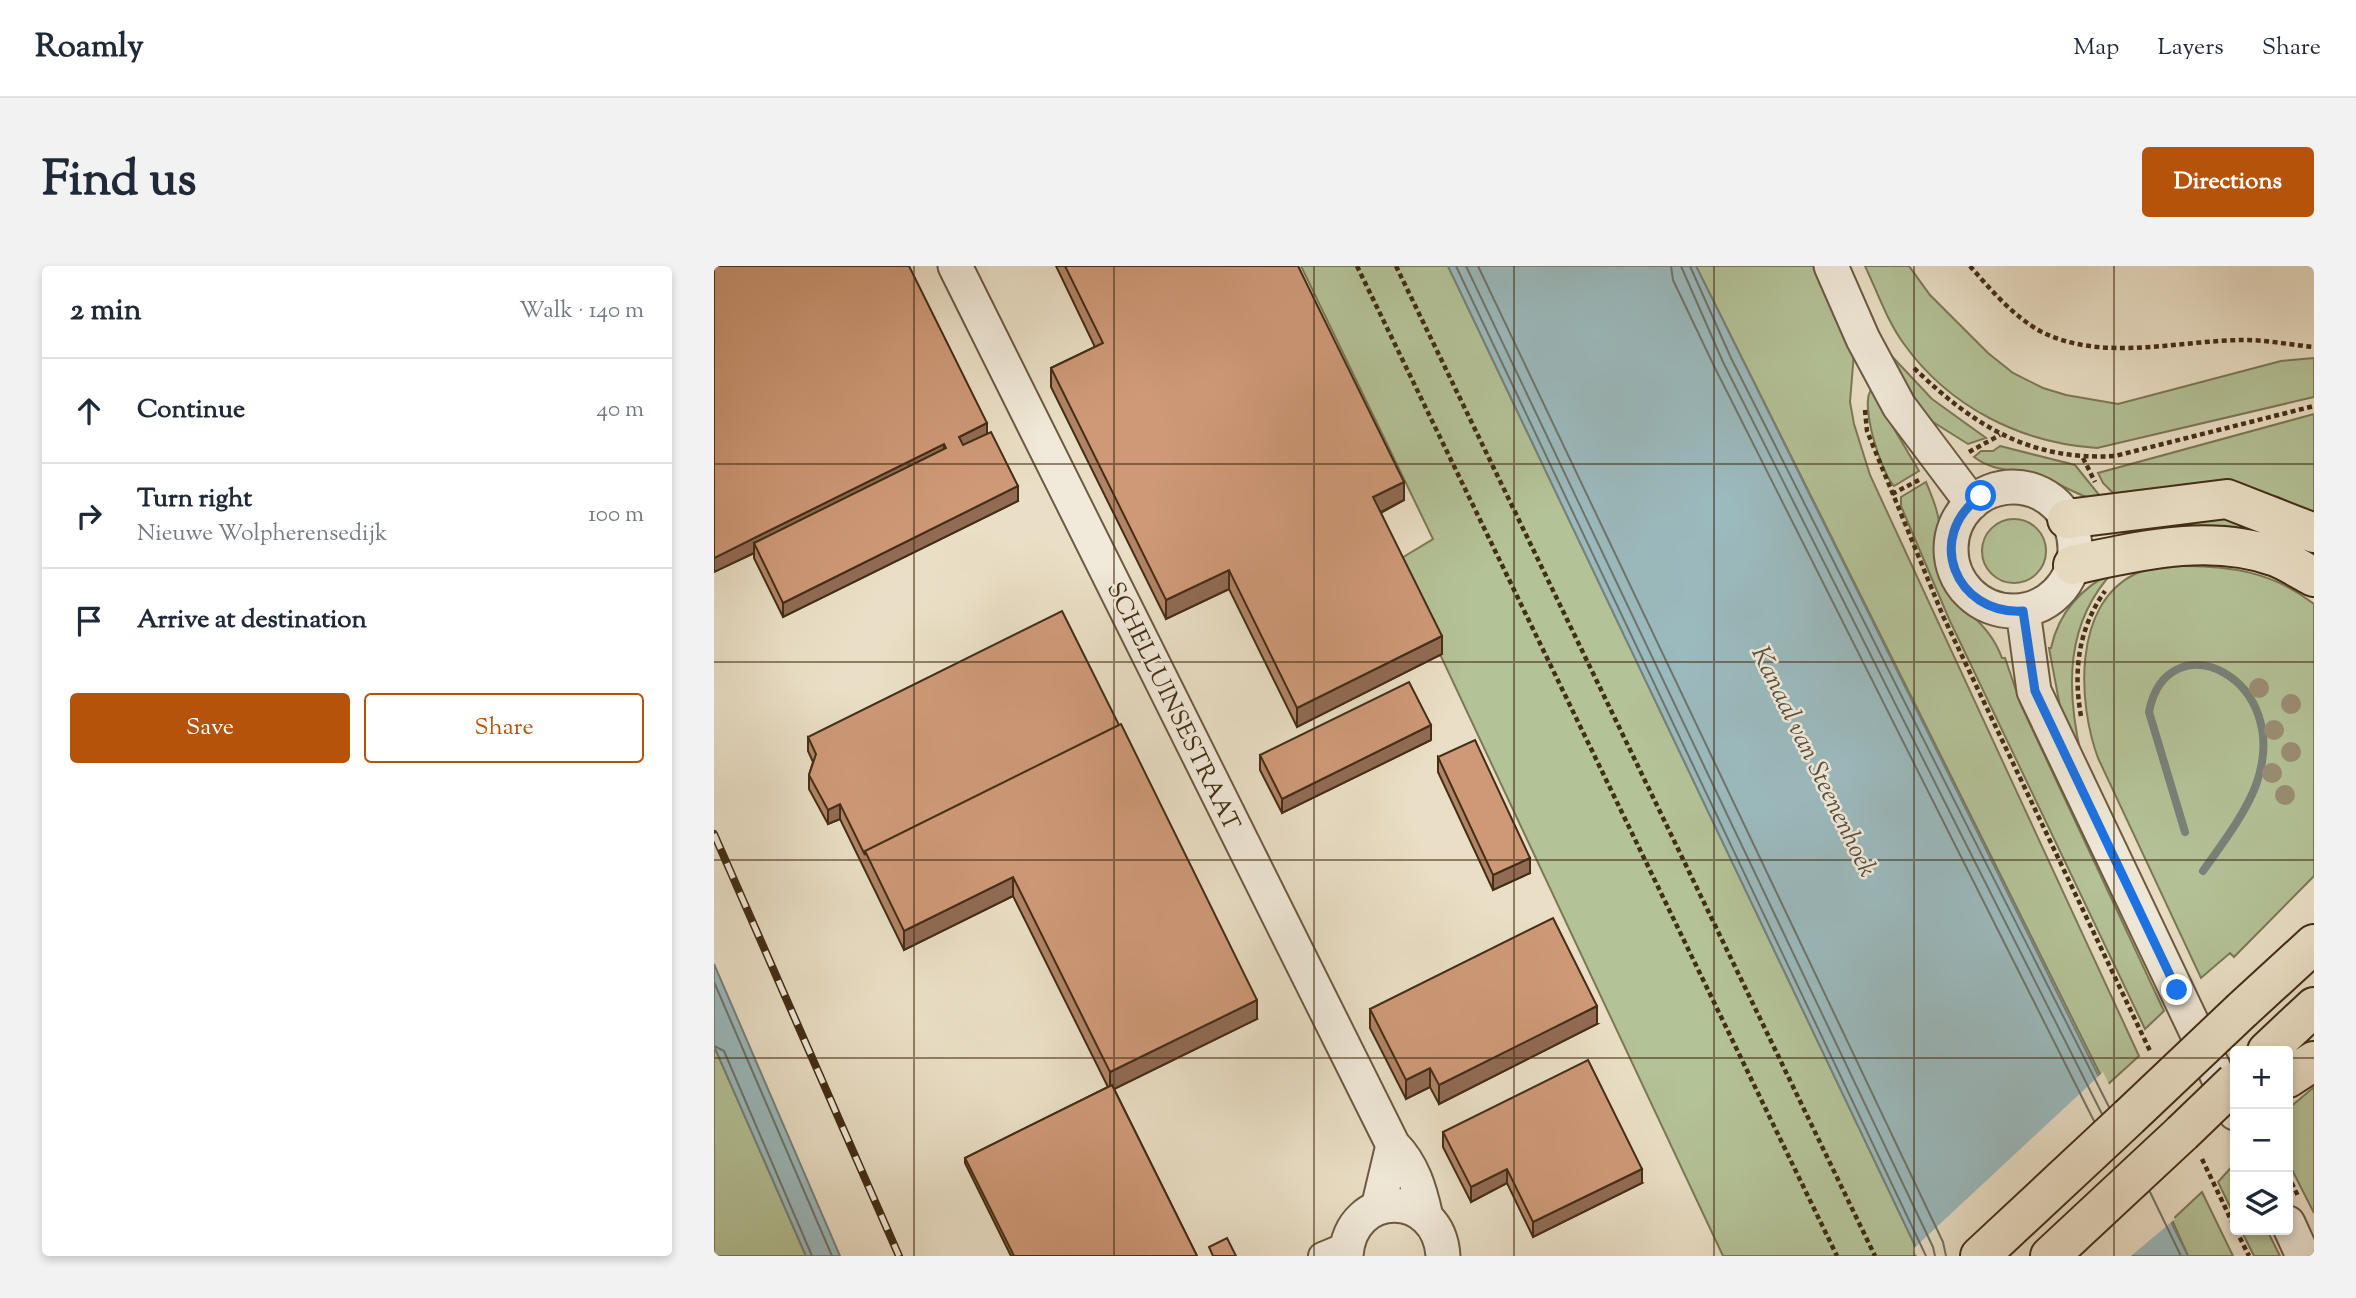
<!DOCTYPE html>
<meta charset="utf-8">
<style>
:root{--surface:#fff;--page:#f2f2f3;--text:#1f2937;--muted:#747a83;--line:#e0e1e3;--accent:#b45309}
body{margin:0;font-family:"Sorts Mill Goudy",serif;background:var(--page);color:var(--text)}
.controls{position:absolute;right:21px;bottom:21px;display:grid;overflow:hidden;border-radius:7px;box-shadow:0 4px 10px #0003}
.controls button{width:63px;height:63px;display:grid;place-items:center;padding:0;border:0;border-bottom:2px solid var(--line);background:var(--surface);color:var(--text);font:35px sans-serif}
.stop{position:absolute;width:21px;height:21px;margin:-16px;border:5px solid #1a73e8;border-radius:50%;background:#fff}
.stop.end{background:#1a73e8;border-color:#fff;box-shadow:0 2px 7px #0008}
.list{margin:0;padding:0;list-style:none}
h2{display:flex;justify-content:space-between;align-items:center;height:91px;margin:0;padding:0 28px;font-size:30px}
h2 small{font-size:23px;font-weight:400;color:var(--muted)}
.list li{display:grid;grid-template-columns:46px 1fr auto;gap:21px;align-items:center;box-sizing:border-box;height:105px;padding:0 28px;border-top:2px solid var(--line)}
.list b{display:block;font-size:26px;white-space:nowrap}
.list p{margin:0;font-size:23px;white-space:nowrap;color:var(--muted)}
.list em{font-size:23px;font-style:normal;color:var(--muted)}
.actions{display:flex;gap:14px;padding:21px 28px}
.actions a{flex:1;padding:16px 0;border:2px solid var(--accent);border-radius:7px;text-align:center;font-size:24px;color:var(--accent)}
.actions .main{background:var(--accent);color:#fff}
.icon{flex:none;width:38px;height:38px;fill:none;stroke:currentColor;stroke-width:2;stroke-linecap:round;stroke-linejoin:round}
.map{position:relative;flex:none;width:1600px;height:990px;overflow:hidden;border-radius:7px}
header{display:flex;align-items:center;gap:42px;box-sizing:border-box;height:98px;padding:0 35px;background:var(--surface);border-bottom:2px solid var(--line)}
header strong{font-size:33px}
nav{display:flex;gap:38px;margin-inline-start:auto;font-size:24px}
.intro{display:flex;align-items:center;justify-content:space-between;box-sizing:border-box;height:168px;padding:0 42px}
h1{margin:0;font-size:49px}
.button{padding:18px 32px;border-radius:7px;background:var(--accent);color:#fff;font-size:24px;font-weight:700}
main{display:flex;gap:42px;padding:0 42px}
aside{flex:1;background:var(--surface);border-radius:7px;box-shadow:0 4px 10px #0003}
.map>svg:first-child{display:block}
</style>
<header>
<strong>Roamly</strong>
<nav><a>Map</a><a>Layers</a><a>Share</a></nav>
</header>
<div class="intro"><h1>Find us</h1><a class="button">Directions</a></div>
<main>
<aside>
<h2>2 min<small>Walk · 140 m</small></h2>
<ul class="list">
<li><svg class="icon" aria-label="ahead" viewBox="0 0 24 24"><path d="M12 20V5M6 11l6-6 6 6"/></svg><div><b>Continue</b></div><em>40 m</em></li>
<li><svg class="icon" aria-label="right" viewBox="0 0 24 24"><path d="M7 20v-9h11M14 6l5 5-5 5"/></svg><div><b>Turn right</b><p>Nieuwe Wolpherensedijk</p></div><em>100 m</em></li>
<li><svg class="icon" aria-label="arrive" viewBox="0 0 24 24"><path d="M6 21V4h12l-3 4 3 4H6"/></svg><div><b>Arrive at destination</b></div></li>
</ul>
<div class="actions"><a class="main">Save</a><a>Share</a></div>
</aside>
<div class="map">
<svg width="1600" height="990" viewBox="0 0 1600 990">
<rect width="100%" height="100%" fill="#eadfc6"/>
<filter id="stains"><feTurbulence type="fractalNoise" baseFrequency=".00286" numOctaves="4"/><feColorMatrix values="0 0 0 0 .2 0 0 0 0 .09 0 0 0 0 .02 0 0 0 .5 -.17"/></filter>
<radialGradient id="worn" r=".72"><stop offset=".6" stop-color="#630" stop-opacity="0"/><stop offset="1" stop-color="#630" stop-opacity=".3"/></radialGradient>
<path fill="#b4c297" stroke="#7c7856" stroke-width="2" d="M587,0H734L1206,990H1009L685,301L686,293L719,273Z
M982,0H1100L1140,87L1136,136L1140,158L1156,209L1425,790L1392,820Z
M1151,0H1195L1216,29L1274,87L1299,107L1329,122L1352,129L1404,138L1567,95L1600,92V131L1383,182C1307,177 1235,141 1190,78C1173,55 1163,25 1151,0Z
M1171,83L1218,133L1272,172L1254,178L1219,156L1196,127Z
M1157,124L1205,205L1180,220C1167,207 1146,139 1157,124Z
M1600,148V248L1564,231L1519,223L1404,232L1389,217L1384,207Z
M1286,180L1361,199L1390,235C1366,232 1350,219 1328,211C1304,203 1281,207 1260,191L1267,185H1279Z
M1212,216C1219,233 1226,249 1226,268C1226,285 1224,299 1231,315C1246,346 1274,354 1288,392H1291L1307,439L1450,745L1431,763L1235,353L1187,240V231Z
M1492,249L1540,256L1600,282V298L1428,272L1427,254Z
M1268 285a32 32 0 1 1 64 0a32 32 0 1 1-64 0Z
M1464,300C1515,299 1559,306 1600,338V610L1520,691L1516,687L1487,712L1384,492C1364,438 1358,339 1421,308C1433,302 1450,302 1464,300Z
M1400,305C1351,356 1352,423 1367,488L1347,446L1335,382H1337C1345,345 1368,322 1400,305Z
M0,780L92,990H0Z
M1600,821V947L1574,896V843Z
M1521,897V951L1504,916Z
M1488,926L1519,990H1474L1458,954Z
M1527,964H1553L1566,990H1540Z"/>
<path fill="#9bbabe" stroke="#78827b" stroke-width="2" d="M734,0H982L1474,990H1206Z
M0,698L126,990H92L0,780Z"/>
<path fill="#eadfc6" d="M1389,806L1461,953L1417,990H1203L1199,983Z"/>
<g fill="none" stroke-linecap="round" stroke-linejoin="round">
<path stroke="#6f746a" stroke-width="2" d="M742,0L1212,990
M752,0L1219,981L1221,990
M764,0L1229,976L1232,990
M957,0L959,14L1000,100L1380,855
M967,0L1009,96L1388,848
M976,0L1017,92L1395,841
M0,716L118,990
M0,780L10,785L98,990
M1436,926L1467,990"/>
<path stroke="#78827b" stroke-width="8" d="M1471,566L1435,446C1453,352 1581,411 1542,519C1530,550 1508,578 1489,605"/>
<g stroke="#6d5a42" stroke-width="30">
<path id="minor" d="M608,990L632,980"/>
</g>
<g stroke="#6d5a42" stroke-width="37">
<path id="tertiary" d="M241,0L679,879C699,899 706,924 712,951
M1117,0L1149,73L1185,140L1258,237
M1237 283a62 62 0 1 1 124 0a62 62 0 1 1-124 0Z
M1309,345L1320,425L1521,847
M664,942L679,879
M1574,957L1589,990
M632,990C636,922 725,923 729,990"/>
</g>
<g stroke="#432e16" stroke-width="42">
<path id="motorway" d="M1353,253L1513,233L1600,267
M1359,299C1425,285 1496,267 1562,291C1575,296 1588,305 1600,311
M1528,744L1600,678
M1553,785L1600,741
M1574,812L1600,795
M1266,990L1415,851
M1336,990L1468,867"/>
</g>
<path stroke="#432e16" stroke-width="4.5" stroke-dasharray="5 3.5" stroke-linecap="butt" d="M643,0L1123,990
M682,0L1161,990
M1256,0C1276,23 1299,50 1326,65C1387,97 1465,74 1531,74C1554,74 1577,79 1600,81
M1200,102C1260,160 1316,195 1401,190L1600,140
M1151,144L1153,165L1229,350L1437,787
M1255,186L1286,169
M1369,192L1381,216
M1178,228L1205,214
M1367,450C1359,406 1364,363 1391,325
M1488,893L1521,962
M1574,909L1584,930
M1522,964L1535,990"/>
<use href="#minor" stroke="#f1eada" stroke-width="26"/>
<use href="#tertiary" stroke="#f1eada" stroke-width="33"/>
<use href="#motorway" stroke="#eadfc6" stroke-width="38"/>
<g stroke="#432e16" stroke-width="8">
<path id="rail" d="M0,568L185,990"/>
</g>
<use href="#rail" stroke="#f1eada" stroke-width="5" stroke-dasharray="16" stroke-linecap="butt"/>
<g stroke="#432e16" stroke-width="42" stroke-linecap="butt">
<path id="motorway-bridge" d="M1415,851L1528,744
M1468,867L1521,816"/>
</g>
<use href="#motorway-bridge" stroke="#eadfc6" stroke-width="38"/>
</g>
<g fill="#9b8e74">
<circle cx="1545" cy="422" r="10"/>
<circle cx="1577" cy="438" r="10"/>
<circle cx="1560" cy="464" r="10"/>
<circle cx="1577" cy="486" r="10"/>
<circle cx="1558" cy="507" r="10"/>
<circle cx="1571" cy="529" r="10"/>
</g>
<path fill="#b28467" stroke="#432e16" stroke-width="2" d="M0,0L273,168L304,235L69,351L40,292V287L0,306Z
M342,0H584L690,234L667,247L728,388L583,461L515,323L452,353L337,121V102L381,81Z
M94,471L543,753L400,823L483,990H297L251,897V892L394,821L299,630L190,684L126,553L114,558L95,523V509L99,496L94,485Z
M717,474L568,547L546,504V489Z
M724,491L816,607L779,624L724,506Z
M656,743L883,758L725,838L716,821L692,833L656,762Z
M729,866L928,917L819,971L793,917L757,936L729,881Z"/>
<path fill="#916b54" stroke="#432e16" stroke-width="2" d="M273,157V171L245,185V171Z
M230,178V193L40,277V287L0,306V292Z
M690,216V234L659,250V231Z
M304,220V235L69,351V337Z
M515,304V323L452,353V334Z
M728,370V388L583,461V442Z
M717,459V474L568,547V533Z
M126,538V553L114,558V544Z
M816,592V607L779,624V609Z
M299,611V630L190,684V665Z
M543,734V753L396,825V806Z
M883,740V758L725,838V819Z
M716,802V821L692,833V814Z
M793,903V917L757,936V921Z
M928,903V917L819,971V956Z"/>
<path fill="#cf9978" stroke="#432e16" stroke-width="2" d="M0,0H195L273,157L245,171L249,179L277,166L304,220L69,337L40,277L232,182L230,178L0,292Z
M351,0H584L690,216L659,231L728,370L583,442L515,304L452,334L337,102L389,77Z
M348,345L405,459L151,585V589L126,538L114,544L95,509L102,488L94,471Z
M695,416L717,459L568,533L546,489Z
M407,458L543,734L396,806L299,611L190,665L151,585Z
M761,474L816,592L779,609L724,491Z
M839,652L883,740L725,819L716,802L692,814L656,743Z
M874,794L928,903L819,956L793,903L757,921L729,866Z
M398,819L483,990H300L251,892Z
M513,972L522,990H499L495,981Z"/>
<g fill="none" stroke-linecap="round" stroke-linejoin="round">
<path stroke="#1a73e8" stroke-width="9" d="M1267,230C1210,270 1241,349 1309,345L1321,425L1463,724"/>
</g>
<path fill="none" stroke="#432e16" stroke-width="2" stroke-opacity="0.55" d="M200,0V990M400,0V990M600,0V990M800,0V990M1000,0V990M1200,0V990M1400,0V990M0,198H1600M0,396H1600M0,594H1600M0,792H1521M1574,792H1600"/>
<g text-anchor="middle" stroke-width="5" stroke-linejoin="round" paint-order="stroke">
<g font-size="24" fill="#432e16" stroke="#f1eada">
<text transform="translate(460 440) rotate(64)" y="8">SCHELLUINSESTRAAT</text>
</g>
<g font-size="26" font-style="italic" fill="#595140" stroke="#f1eada">
<text transform="translate(1101 495) rotate(64)" y="9">Kanaal van Steenenhoek</text>
</g>
</g>
<rect width="100%" height="100%" filter="url(#stains)"/>
<rect width="100%" height="100%" fill="url(#worn)"/>
</svg>
<div class="controls">
<button>+</button>
<button>−</button>
<button><svg class="icon" aria-label="layers" viewBox="0 0 24 24"><path d="M12 4l9 5-9 5-9-5zM3 14l9 5 9-5"/></svg></button>
</div>
<div class="stop" style="left:1267px;top:230px"></div>
<div class="stop end" style="left:1463px;top:724px"></div>
</div>
</main>
